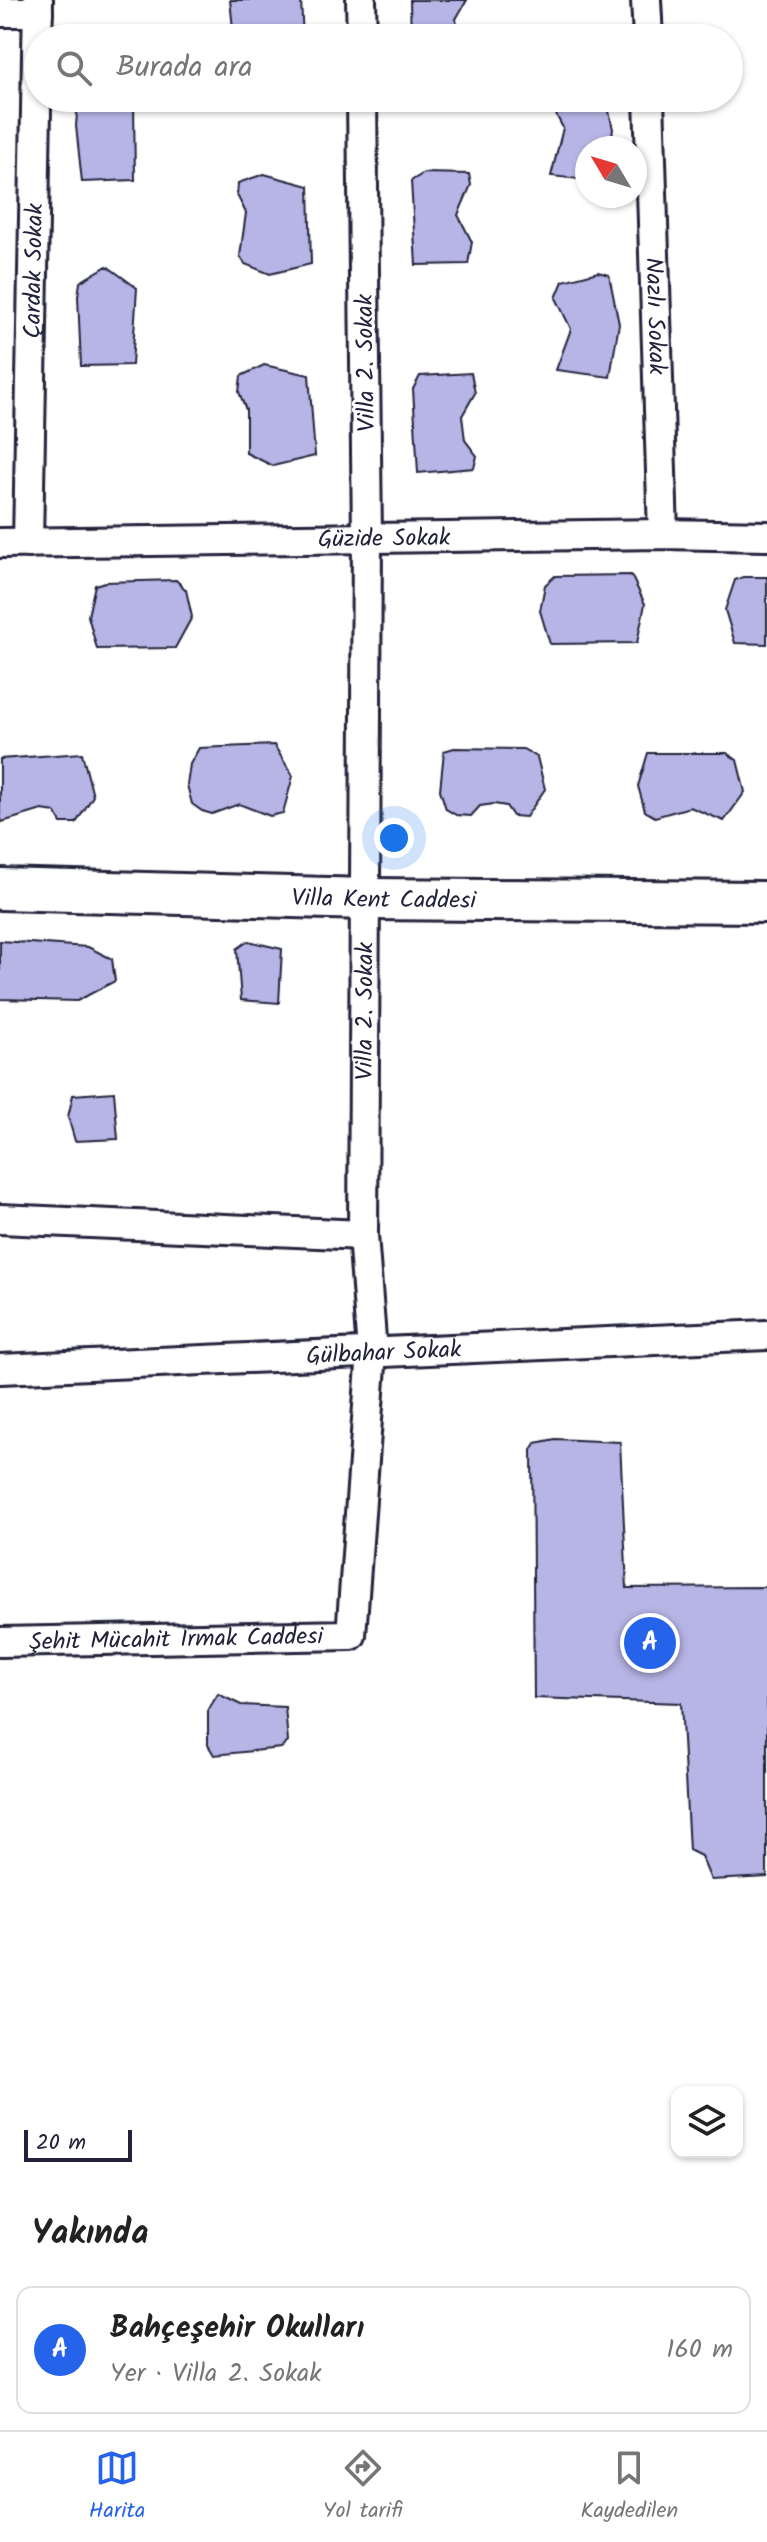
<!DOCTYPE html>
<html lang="tr">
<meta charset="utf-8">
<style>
:root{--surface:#fff;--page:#f2f2f2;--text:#222;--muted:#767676;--line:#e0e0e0;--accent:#2563eb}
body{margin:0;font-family:Kalam,sans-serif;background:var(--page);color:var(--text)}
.controls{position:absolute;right:24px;bottom:24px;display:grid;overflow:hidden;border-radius:16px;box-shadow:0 2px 6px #0004}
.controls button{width:72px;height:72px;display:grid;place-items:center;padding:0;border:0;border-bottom:2px solid var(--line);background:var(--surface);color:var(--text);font:40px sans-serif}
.compass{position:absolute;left:575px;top:136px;width:72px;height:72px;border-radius:50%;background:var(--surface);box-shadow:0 2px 6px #0004;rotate:308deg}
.scale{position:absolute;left:24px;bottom:20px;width:108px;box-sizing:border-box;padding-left:8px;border:4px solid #22223b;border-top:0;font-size:22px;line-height:28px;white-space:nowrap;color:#22223b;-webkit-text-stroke:6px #fff;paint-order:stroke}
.you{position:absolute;left:394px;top:838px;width:28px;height:28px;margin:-20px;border:6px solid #fff;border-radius:50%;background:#1a73e8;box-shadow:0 0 0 12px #1a73e833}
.badge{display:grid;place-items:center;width:52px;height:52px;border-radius:50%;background:var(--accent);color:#fff;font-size:26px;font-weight:700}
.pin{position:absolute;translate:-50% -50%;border:4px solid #fff;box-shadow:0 2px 8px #0006}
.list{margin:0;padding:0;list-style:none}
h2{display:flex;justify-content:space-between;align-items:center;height:104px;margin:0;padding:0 32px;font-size:34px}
h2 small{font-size:26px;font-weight:400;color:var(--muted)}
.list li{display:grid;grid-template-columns:52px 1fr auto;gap:24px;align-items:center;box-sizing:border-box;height:128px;margin:0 16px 16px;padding:0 16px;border:2px solid var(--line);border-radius:16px}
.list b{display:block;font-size:30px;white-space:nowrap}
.list p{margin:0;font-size:26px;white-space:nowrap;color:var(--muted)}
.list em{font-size:26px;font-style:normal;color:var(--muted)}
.icon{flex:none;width:44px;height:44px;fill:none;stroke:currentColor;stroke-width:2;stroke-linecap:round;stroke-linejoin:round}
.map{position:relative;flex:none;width:767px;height:2182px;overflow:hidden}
.search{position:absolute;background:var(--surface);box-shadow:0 2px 6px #0004;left:24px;right:24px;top:24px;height:88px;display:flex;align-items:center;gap:20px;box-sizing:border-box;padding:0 28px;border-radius:44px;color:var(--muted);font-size:30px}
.sheet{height:248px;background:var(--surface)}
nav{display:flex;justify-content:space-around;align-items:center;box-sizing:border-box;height:112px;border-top:2px solid var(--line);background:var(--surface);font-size:22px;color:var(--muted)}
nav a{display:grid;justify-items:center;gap:4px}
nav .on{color:var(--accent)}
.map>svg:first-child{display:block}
</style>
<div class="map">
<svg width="767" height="2182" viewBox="0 0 767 2182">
<rect width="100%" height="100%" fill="#fff"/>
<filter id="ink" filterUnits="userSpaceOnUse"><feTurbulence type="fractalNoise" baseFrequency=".0125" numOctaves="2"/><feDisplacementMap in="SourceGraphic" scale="16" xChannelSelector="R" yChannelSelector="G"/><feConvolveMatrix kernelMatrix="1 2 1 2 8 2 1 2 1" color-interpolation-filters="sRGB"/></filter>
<g filter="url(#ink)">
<path fill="#b6b5e6" stroke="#22223b" stroke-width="2" d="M230,0H301L303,38H234Z
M410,0H467L456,19L459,38H411Z
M81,98H124L134,103L135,180L82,182L76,126L78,100Z
M552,98H606L613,129L610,148H587V180L551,176L563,128L550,103Z
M424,173L469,174L471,185L458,215L472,242L468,264L416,265L411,181Z
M264,174L309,186L311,264L270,274L245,264L240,256L246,213L237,195L238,183Z
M107,266L137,288L132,365L81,366L78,296L80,282Z
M598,272L609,275L619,324L610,377L556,370L571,329L556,298L563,281Z
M264,365L309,375L315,456L273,466L246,453V410L239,392L241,376Z
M471,373L475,393L462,416L465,440L477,456L474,468L418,473L413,389L420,376Z
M631,575L645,604L637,643L550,644L540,611L545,585L555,576Z
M743,577H767V644L735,643L725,610L735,580Z
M176,580L186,590L192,617L175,648L97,649L88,616L95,585L105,582Z
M274,745L293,776L283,813L270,816L239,804L212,814L202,811L192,804L187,785L190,764L199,748Z
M454,748L523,749L537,757L545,789L526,817L513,816L506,806L494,804L480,806L471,816L456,815L446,809L440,790L444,751Z
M82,753L93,796L76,823H61L55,812L42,810L2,822L0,816V759Z
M648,753H727L737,760L745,792L724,821L690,807L655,817L645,811L638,786Z
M0,941L88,947L112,959L115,981L77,1001L0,999Z
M248,941L282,949L279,1003L241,1000L237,949Z
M114,1092L118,1139L75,1141L68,1117L73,1095Z
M555,1439L620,1442L627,1588L767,1587V1877L711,1880L701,1856L689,1850L681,1703L534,1698L532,1450L536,1443Z
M218,1694L241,1705L285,1707L288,1742L281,1748L214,1755L208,1745V1710Z"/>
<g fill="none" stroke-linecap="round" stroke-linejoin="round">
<g stroke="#22223b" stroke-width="34">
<g id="street">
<path d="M361,0L362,38"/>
<path d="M646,0L648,38"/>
<path d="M0,12H38"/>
<path id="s1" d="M649,98L663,534"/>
<path id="s2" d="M0,543L663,534L767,536"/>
<path id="s3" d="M28,543L38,0"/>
<path d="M0,1219L363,1235"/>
<path id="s4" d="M0,1369L767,1335"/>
<path id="s5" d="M0,1642L351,1635L372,1352L363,1235L367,538L362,98"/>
</g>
</g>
<g stroke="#22223b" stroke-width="46">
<g id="secondary">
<path id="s6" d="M0,889L367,899L767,902"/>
</g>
</g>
<use href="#street" stroke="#fff" stroke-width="28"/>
<use href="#secondary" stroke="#fff" stroke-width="40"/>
</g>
</g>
<g text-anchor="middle" stroke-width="6" stroke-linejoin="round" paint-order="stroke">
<g font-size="24" fill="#22223b" stroke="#fff">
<text dy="8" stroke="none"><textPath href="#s3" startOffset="272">Çardak Sokak</textPath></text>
<text dy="8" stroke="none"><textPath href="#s1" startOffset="218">Nazlı Sokak</textPath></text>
<text transform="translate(365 363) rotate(-91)" y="8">Villa 2. Sokak</text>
<text dy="8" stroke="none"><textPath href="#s2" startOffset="384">Güzide Sokak</textPath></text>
<text dy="8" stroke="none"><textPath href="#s6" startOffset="384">Villa Kent Caddesi</textPath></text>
<text dy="8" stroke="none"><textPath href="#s5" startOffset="976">Villa 2. Sokak</textPath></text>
<text dy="8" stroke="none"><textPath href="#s4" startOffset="384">Gülbahar Sokak</textPath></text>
<text dy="8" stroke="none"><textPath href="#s5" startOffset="176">Şehit Mücahit Irmak Caddesi</textPath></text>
</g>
</g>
</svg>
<div class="controls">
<button><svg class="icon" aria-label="layers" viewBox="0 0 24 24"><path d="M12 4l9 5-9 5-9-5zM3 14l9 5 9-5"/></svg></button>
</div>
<svg class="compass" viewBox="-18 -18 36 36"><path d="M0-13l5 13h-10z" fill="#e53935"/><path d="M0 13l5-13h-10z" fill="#767676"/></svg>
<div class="scale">20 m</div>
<div class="you"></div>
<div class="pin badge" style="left:650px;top:1643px">A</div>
<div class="search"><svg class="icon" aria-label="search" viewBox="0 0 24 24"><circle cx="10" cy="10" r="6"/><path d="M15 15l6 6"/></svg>Burada ara</div>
</div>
<section class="sheet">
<h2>Yakında<small></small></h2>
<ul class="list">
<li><span class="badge">A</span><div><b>Bahçeşehir Okulları</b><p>Yer · Villa 2. Sokak</p></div><em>160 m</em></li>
</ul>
</section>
<nav>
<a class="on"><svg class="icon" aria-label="map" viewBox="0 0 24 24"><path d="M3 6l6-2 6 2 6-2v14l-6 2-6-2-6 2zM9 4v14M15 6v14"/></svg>Harita</a>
<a><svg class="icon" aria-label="directions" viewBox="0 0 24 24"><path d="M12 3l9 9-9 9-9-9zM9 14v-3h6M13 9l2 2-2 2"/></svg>Yol tarifi</a>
<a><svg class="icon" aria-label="saved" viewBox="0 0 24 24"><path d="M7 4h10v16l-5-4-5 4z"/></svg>Kaydedilen</a>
</nav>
